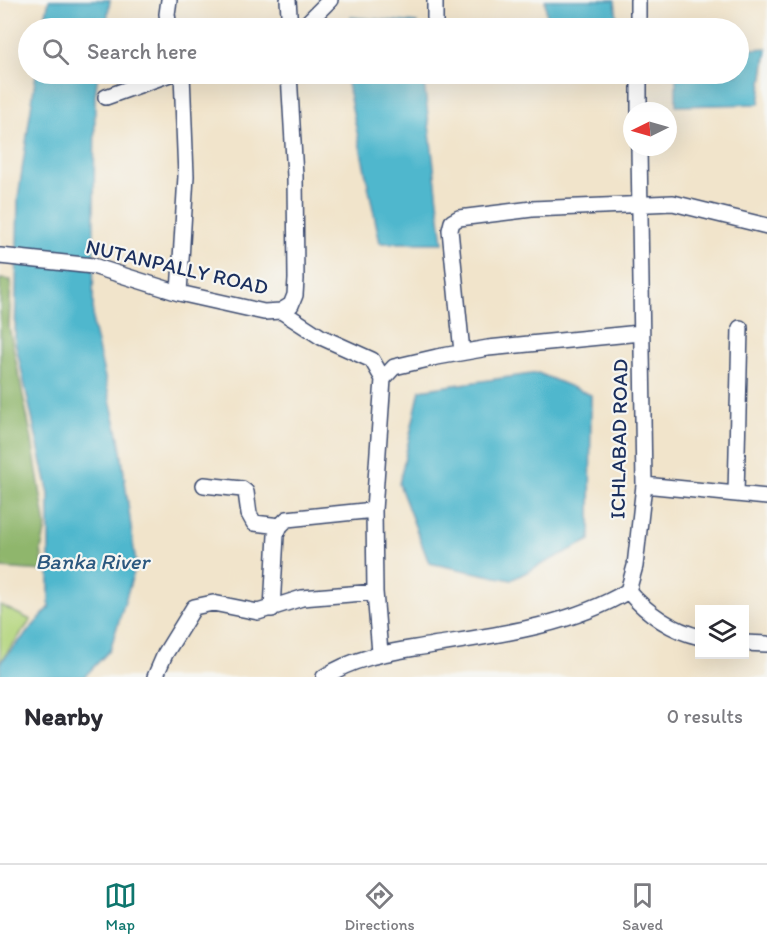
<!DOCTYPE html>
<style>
:root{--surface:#fff;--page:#f2f2f3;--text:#2b2b33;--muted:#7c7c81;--line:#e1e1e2;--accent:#0f766e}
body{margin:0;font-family:Itim,sans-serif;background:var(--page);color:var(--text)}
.controls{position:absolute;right:18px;bottom:18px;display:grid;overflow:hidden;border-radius:0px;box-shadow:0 6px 24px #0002}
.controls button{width:54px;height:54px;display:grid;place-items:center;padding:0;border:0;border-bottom:2px solid var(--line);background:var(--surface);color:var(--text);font:30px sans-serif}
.compass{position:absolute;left:623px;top:102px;width:54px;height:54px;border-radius:50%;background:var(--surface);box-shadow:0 6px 24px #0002;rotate:265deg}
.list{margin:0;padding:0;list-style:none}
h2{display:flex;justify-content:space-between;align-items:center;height:78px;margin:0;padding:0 24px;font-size:26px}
h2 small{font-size:20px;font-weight:400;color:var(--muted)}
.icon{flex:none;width:33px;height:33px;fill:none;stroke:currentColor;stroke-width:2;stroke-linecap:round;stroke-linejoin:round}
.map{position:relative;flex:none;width:767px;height:677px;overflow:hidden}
.search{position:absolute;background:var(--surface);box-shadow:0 6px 24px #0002;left:18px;right:18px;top:18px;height:66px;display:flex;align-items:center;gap:15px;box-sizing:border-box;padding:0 21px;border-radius:33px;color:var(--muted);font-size:22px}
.sheet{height:186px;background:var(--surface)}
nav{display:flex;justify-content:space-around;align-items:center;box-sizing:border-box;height:84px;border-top:2px solid var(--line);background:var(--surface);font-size:16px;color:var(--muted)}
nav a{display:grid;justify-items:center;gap:3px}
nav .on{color:var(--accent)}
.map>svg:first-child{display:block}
</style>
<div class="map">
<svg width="767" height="677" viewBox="0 0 767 677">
<rect width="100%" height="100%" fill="#f6f6f2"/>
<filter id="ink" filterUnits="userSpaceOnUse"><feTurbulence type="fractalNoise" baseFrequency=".0167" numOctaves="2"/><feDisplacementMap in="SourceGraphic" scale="12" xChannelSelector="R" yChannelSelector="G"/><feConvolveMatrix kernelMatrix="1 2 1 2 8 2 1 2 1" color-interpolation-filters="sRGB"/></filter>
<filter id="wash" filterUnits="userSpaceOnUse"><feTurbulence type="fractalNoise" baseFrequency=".008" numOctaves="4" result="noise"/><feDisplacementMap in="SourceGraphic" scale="24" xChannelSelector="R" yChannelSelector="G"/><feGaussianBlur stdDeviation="1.35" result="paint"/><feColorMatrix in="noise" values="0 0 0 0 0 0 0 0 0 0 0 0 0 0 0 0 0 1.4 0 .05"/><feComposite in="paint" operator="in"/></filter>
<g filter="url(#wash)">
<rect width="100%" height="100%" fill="#f1e4cb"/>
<path fill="#b4d57d" stroke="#68826e" stroke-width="1.5" d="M0,605L31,620L0,662Z"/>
<path fill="#8fb66c" stroke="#557265" stroke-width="1.5" d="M0,279L11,280L9,327L31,435L46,527L41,550L44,571L0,568Z"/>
<path fill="#4fb7cd" stroke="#357396" stroke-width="1.5" d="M49,0H110L106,28H43Z
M545,0H615L618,28H548Z
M351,17L417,23V28H348Z
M767,48L759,104L676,106V74H738L739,50Z
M36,74H98L95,96L93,326L120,443L136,565L110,650L84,677H0V663L49,608V494L15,341L18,198Z
M345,74H423L443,243H380Z
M538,373L591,395L590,540L511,580L429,563L399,484L420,390Z"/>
</g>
<g filter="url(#ink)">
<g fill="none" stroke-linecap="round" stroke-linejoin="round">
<g stroke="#3b4a6e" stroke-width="18">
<path id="minor" d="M169,0L167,14L169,28
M288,0L290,28
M435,0V28
M638,0V28
M302,28L330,0
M639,74V111
M106,97L170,74
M0,256L93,266L179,293L264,312L281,311L291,305L295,295L296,279L295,176L289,74
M179,293L186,176L182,74
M281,311L321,337L372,360L383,379L374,510L375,592L380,653
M462,352L450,230L452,222L459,218L532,209L673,203L767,226
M383,379L394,367L437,357L488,348L640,333
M204,485L242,489L246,492L249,514L254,523L280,526
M644,485L767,497
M736,494L740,328
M628,591C647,613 670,630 700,637
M272,609L276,535L280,526L287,519L374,510
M744,643L767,644
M155,677L165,654L194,607L213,603L258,612L302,598L375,592
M324,677C358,655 395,652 433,645C498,635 572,625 628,591L635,566L644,485L639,147"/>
</g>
<use href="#minor" stroke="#fff" stroke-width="15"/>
</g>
</g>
<g text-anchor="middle" stroke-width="4.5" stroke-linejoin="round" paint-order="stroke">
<g font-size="21" fill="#1b2f5e" stroke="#f6f6f2">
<text transform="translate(177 267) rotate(13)" y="7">NUTANPALLY ROAD</text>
<text transform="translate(619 439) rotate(-89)" y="7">ICHLABAD ROAD</text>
</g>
<g font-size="22" font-style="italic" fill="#2b587f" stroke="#f6f6f2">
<text x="92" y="569">Banka River</text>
</g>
</g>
</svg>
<div class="controls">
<button><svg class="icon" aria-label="layers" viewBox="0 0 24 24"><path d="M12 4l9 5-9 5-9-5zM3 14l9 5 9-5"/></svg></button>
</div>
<svg class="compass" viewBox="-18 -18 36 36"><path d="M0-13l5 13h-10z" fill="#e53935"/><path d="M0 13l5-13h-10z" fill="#7c7c81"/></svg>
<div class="search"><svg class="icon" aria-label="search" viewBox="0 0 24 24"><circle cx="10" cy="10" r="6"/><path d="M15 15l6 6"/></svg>Search here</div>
</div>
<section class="sheet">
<h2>Nearby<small>0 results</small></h2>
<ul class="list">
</ul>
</section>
<nav>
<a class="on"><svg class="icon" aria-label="map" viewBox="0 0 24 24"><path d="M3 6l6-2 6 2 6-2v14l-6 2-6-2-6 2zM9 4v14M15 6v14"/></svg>Map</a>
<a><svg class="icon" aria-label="directions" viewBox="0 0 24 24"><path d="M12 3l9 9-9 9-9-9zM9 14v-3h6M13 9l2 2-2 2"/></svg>Directions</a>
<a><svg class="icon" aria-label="saved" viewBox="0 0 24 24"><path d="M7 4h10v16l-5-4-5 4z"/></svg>Saved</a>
</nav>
